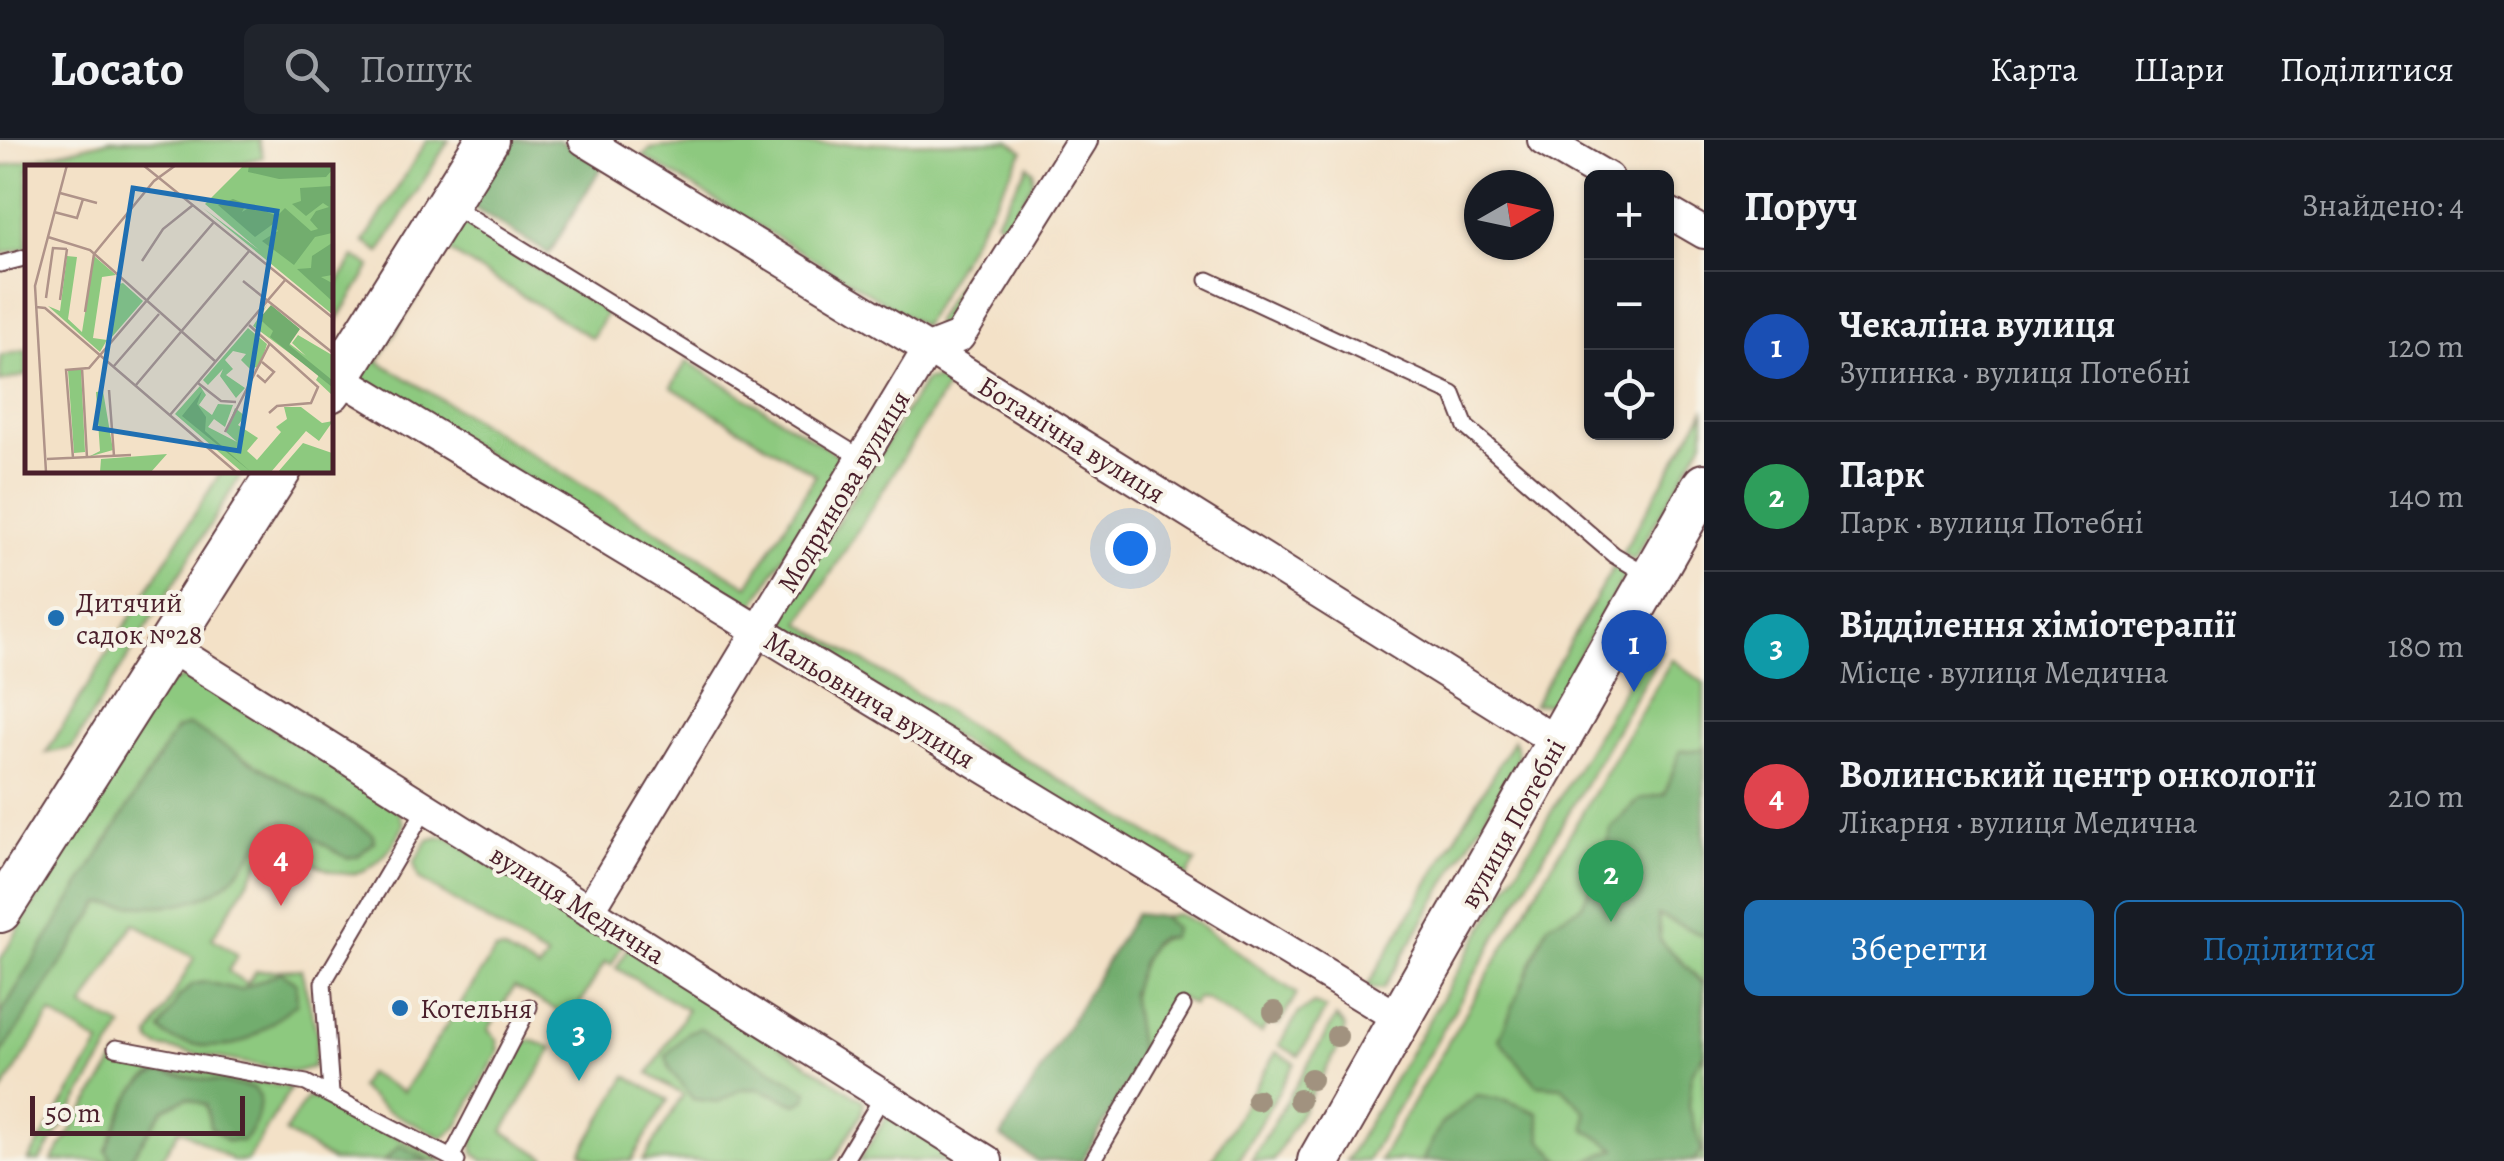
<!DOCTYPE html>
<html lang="uk">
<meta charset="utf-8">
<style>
:root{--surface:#171b24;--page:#20242c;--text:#f1f3f6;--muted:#9ea1a6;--line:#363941;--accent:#1f6fb2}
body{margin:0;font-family:Alegreya,serif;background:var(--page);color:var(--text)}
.controls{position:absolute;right:30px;top:30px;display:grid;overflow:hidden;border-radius:15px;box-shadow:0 2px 8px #0004}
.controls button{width:90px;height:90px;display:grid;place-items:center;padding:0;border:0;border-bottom:2px solid var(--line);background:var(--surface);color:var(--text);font:50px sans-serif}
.compass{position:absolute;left:1464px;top:30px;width:90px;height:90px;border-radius:50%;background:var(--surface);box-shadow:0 2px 8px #0004;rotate:81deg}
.scale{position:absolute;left:30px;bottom:25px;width:215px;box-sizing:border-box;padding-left:10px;border:5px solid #4a1f2b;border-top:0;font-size:28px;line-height:35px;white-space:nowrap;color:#4a1f2b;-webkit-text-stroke:8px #f7f3e8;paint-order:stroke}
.you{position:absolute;left:1130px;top:408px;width:35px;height:35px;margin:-25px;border:8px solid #fff;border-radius:50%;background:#1a73e8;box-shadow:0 0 0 15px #1a73e833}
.badge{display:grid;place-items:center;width:65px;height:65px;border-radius:50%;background:var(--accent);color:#fff;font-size:32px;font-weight:700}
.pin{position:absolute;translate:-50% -82px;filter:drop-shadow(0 2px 5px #0008)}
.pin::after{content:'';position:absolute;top:52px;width:35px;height:30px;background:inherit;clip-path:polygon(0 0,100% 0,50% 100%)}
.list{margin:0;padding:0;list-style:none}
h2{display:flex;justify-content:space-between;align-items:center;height:130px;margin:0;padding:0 40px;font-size:42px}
h2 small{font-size:32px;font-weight:400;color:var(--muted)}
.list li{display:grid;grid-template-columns:65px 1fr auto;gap:30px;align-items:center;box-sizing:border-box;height:150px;padding:0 40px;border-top:2px solid var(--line)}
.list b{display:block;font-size:38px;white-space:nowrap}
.list p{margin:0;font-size:32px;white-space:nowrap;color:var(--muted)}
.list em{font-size:32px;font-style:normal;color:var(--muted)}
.actions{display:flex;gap:20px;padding:30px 40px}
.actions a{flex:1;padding:22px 0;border:2px solid var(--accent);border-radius:15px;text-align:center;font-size:35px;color:var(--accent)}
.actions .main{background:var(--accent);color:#fff}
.icon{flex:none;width:55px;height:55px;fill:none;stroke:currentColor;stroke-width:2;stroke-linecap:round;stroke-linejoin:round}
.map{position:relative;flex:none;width:1704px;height:1021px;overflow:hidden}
header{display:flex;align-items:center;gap:60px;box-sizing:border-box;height:140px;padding:0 50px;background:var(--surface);border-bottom:2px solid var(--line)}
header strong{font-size:48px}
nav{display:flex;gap:55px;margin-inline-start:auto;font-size:35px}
.search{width:700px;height:90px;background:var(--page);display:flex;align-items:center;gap:25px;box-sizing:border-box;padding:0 35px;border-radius:15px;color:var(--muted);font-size:38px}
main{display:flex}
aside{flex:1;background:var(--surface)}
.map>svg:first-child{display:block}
</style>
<header>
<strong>Locato</strong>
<div class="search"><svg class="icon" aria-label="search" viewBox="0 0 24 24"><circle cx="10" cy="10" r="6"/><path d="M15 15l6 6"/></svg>Пошук</div>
<nav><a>Карта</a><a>Шари</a><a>Поділитися</a></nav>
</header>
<main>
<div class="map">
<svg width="1704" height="1021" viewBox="0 0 1704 1021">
<rect width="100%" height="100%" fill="#f7f3e8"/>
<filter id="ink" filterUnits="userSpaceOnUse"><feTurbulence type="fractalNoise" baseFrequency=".01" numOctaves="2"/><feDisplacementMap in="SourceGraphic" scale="20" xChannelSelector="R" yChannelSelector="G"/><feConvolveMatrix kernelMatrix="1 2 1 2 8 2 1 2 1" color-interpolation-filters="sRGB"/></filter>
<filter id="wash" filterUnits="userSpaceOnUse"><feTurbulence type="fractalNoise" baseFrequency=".0048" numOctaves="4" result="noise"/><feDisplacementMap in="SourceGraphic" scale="40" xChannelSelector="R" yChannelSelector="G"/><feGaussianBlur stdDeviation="2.25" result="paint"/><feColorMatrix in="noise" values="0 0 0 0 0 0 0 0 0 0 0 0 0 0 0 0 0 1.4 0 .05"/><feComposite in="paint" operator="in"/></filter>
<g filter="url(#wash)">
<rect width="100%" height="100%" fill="#f3e1c7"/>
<path fill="#8dc97f" stroke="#6c7455" stroke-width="2.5" d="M111,0H259L263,17L221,28H28L27,108L0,114V27Z
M427,0H449L380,112L364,102Z
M1010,1L1023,11L923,186L643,16L651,9L663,7Z
M1028,25L1033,31V43L1006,87L996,80Z
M454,77L607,172L592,198L445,109L378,221L748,446L816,335L671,247L687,221L843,318L749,473L358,237Z
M974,116L984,123L944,188L935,196V181Z
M354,117L371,126L330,192V156Z
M27,210V235L0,242V216Z
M952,239L800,483L1196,722L1186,738L773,487L925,240Z
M1704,271V299L1634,420L1622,413Z
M222,330H244L72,608L46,613Z
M1614,426L1626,433L1551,564H1534Z
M1657,508L1662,511L1367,1021H1346L1646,511Z
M1672,519L1704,543V1021H1379Z
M188,536L396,664L404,684C397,701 390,711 376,723C341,752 307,717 276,697L212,798L238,815L228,831L247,844L256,831L301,829L318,898L313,927L295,932L159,907L151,902L150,896L194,818L134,783L83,867L123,887L40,1021H28L100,904L51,874L0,955V820L158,554L170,542Z
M1514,599L1518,616L1514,628L1383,849L1366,848Z
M439,697H448L623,804L611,825L605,822L561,895L554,885L558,871L514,847L488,890L497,899L499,911L457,987L443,998L386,970L359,948L367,933L403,952L495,811L503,810L539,830L547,818L419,739L414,723L428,700Z
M1177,774L1197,783L1297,854L1279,884H1267L1261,893L1206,860L1197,859L1193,865L1179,857L1141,921C1138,900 1133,878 1132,858C1131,838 1147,794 1171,798L1175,788L1162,777Z
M629,807L864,961L861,975L833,1021H643L683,955L649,934L687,870L616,828Z
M1314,864L1326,869L1299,916L1279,905L1299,873Z
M1336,877L1345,887L1341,903L1273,1021H1251Z
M530,900L553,908L503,991L546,1018L545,1021H483L474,1013L472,995L521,905Z
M1276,912L1295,923L1238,1021H1211Z
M118,916L291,948L247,1021H234L180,989L160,1021H52Z
M627,936L668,960L631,1021H596L581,1013Z
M306,958H321L444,1021H332L285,992Z
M893,974L976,1021H859L887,976Z"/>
<path fill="#72ad6e" stroke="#5e664c" stroke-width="2.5" d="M501,0H559L602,26L549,114L464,62Z
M189,585L373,694L374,702L358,716L347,718L284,681L274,683C261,699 250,719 236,734C199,773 149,767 101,763L0,916V875L176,589Z
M1704,609V796L1658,775L1660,800L1704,844V913L1692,933L1689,967L1702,1011L1693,1021H1586L1616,1009L1585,989L1586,972L1562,947L1537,945L1499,899L1548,784L1581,767L1601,724L1611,688L1640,659L1665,654L1680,611Z
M1135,774L1162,777L1175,788L1171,798L1162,797L1153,802L1142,822L1131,853L1141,921L1082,1021H1038L1001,997Z
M281,832L296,843L297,863C260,890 246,913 197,905C181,902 171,902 160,890L179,857L193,844L206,842L240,850Z
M700,888L808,951L806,959L797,964L759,949H742L718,962L693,959L670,930L666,916L688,892Z
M161,932L254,948L260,957C259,975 256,987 243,1001H227L210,987L206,965L187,958L164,969L129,1021H112L106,1010C119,983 129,940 161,932Z
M1477,955L1506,960L1538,973L1542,1001L1562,1021H1422L1441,984Z
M400,1005L430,1021H384Z"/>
</g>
<g filter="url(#ink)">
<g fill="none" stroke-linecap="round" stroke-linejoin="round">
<g stroke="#633c42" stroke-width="19">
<path id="lane" d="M449,64L863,319
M0,124L28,117
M1208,140L1453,254L1466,287L1614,415L1648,435
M116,908L306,943L457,1021
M331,953L323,843L426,668
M451,1018L529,867
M844,1021L883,956
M1093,1021L1183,866"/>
</g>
<g stroke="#633c42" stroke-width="34">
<path id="street" d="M584,0L928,209L1557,602
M1543,0L1608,38
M1666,71L1704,93
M339,237L1402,880
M170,507L987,1021
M589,771L928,209L959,197L1082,0"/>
</g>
<g stroke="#633c42" stroke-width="46">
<path id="secondary" d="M330,251L487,0
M0,771L280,330
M1319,1021L1704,345"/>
</g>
<use href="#lane" stroke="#fff" stroke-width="15"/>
<use href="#street" stroke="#fff" stroke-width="30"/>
<use href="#secondary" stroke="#fff" stroke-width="42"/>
</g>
<g fill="#a1927f">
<circle cx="1274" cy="872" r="11"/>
<circle cx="1337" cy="896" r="11"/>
<circle cx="1311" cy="939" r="11"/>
<circle cx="1257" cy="960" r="11"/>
<circle cx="1299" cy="960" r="11"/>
</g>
</g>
<g fill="#1f6fb2" stroke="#f7f3e8" stroke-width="4">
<circle cx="56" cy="478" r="10"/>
<circle cx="400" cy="868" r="10"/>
</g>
<g text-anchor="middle" stroke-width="8" stroke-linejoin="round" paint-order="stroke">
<g font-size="28" fill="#4a1f2b" stroke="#f7f3e8">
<text transform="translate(1072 299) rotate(32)" y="10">Ботанічна вулиця</text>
<text transform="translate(843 351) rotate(-59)" y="10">Модринова вулиця</text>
<text transform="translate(870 559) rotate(31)" y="10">Мальовнича вулиця</text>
<text transform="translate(1512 683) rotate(-61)" y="10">вулиця Потебні</text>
<text transform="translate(578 764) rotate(32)" y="10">вулиця Медична</text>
</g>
<g font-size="28" fill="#4a1f2b" stroke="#f7f3e8" text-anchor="start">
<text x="76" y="472">Дитячий<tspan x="76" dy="32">садок №28</tspan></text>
<text x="420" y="878">Котельня</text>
</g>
</g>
<g transform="translate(25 25)">
<rect width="308" height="308" fill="#f3e1c7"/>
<path d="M219,0H307V149L178,43L234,85L180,39ZM42,91L52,92L43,154L57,167L69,91L91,110L77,112L68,173L82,175L75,187L23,141L35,146ZM98,118L118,136L86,173L94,119ZM243,138L234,154L265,179L281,191L267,178L273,170L307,190V230L291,215L294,210L228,161ZM223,163L242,179L235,201L225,204L216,195L221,189L208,186L200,195L208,204L201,210L220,223L211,233L195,211L198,204L183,220L178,215ZM56,204L60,287L49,288L43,205ZM175,221L181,230L174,240L187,250L193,239L208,240L200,262L189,254L183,262L212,277L201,267L210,243L220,251L213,260L233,273L222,286L232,295L256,267L251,262L262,254L259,242H276L297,258L308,256L294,276L281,266L246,307H217L150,249ZM78,226L88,285L63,292L75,286L71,227ZM278,278L307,288V307H253ZM142,289L126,307H75L76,294Z" fill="#8dc97f"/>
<path d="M224,0H307V5L301,12L254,14L223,7ZM307,21V68L290,72L269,100L237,76L253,66L248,59L230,72L193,40L208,34L221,39L217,47L227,41L252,51L260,43L286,66L293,64L285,55L291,46L304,42L298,38L281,51L267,39L276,36L275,23ZM307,78V110L296,112L307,118V136L272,104L286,103L287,91ZM246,140L275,164L264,180L307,215V222L245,172L248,166L234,154ZM177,226L172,239L181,252L180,266L226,307L157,251Z" fill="#72ad6e"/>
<path fill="none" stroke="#af9389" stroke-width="2.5" d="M118,0L308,153M35,28L72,38M29,47L52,53L58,34M23,72L65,85L191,197M117,96L138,64L168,40M218,116L308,188M21,133L28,83L42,84M35,135L42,84M11,142L20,143L211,307M60,147L69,89L129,16L151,0M224,160L293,222L286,238L252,241L244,248M83,178L93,111M89,201L134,149M57,203L62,293M232,210L240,217L249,207L237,197M173,218L196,236L211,237M111,220L225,85M84,225L89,291M145,250L261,114M200,267L245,178M48,293L41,205L64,203L189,57M22,294L106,290M21,307L10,121L42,0"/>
<path fill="#1f6fb2" fill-opacity="0.15" stroke="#1f6fb2" stroke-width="5" d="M108,23L252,46L214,286L70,263Z"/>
<rect width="308" height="308" fill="none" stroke="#4a1f2b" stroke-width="5"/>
</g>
</svg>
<div class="controls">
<button>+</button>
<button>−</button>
<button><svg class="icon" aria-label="locate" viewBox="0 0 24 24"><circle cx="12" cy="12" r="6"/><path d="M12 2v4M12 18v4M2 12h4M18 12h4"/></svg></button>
</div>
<svg class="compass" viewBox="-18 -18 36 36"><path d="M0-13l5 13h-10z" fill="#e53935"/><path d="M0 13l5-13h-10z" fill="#9ea1a6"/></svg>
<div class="scale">50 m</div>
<div class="you"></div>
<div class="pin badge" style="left:1634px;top:552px;background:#1a4fb4">1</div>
<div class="pin badge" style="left:1611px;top:782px;background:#2e9e5b">2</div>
<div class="pin badge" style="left:579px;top:941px;background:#0f9aa8">3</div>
<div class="pin badge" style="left:281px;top:766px;background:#e0444e">4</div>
</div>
<aside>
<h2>Поруч<small>Знайдено: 4</small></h2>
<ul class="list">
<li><span class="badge" style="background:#1a4fb4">1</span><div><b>Чекаліна вулиця</b><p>Зупинка · вулиця Потебні</p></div><em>120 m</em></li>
<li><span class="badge" style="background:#2e9e5b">2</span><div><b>Парк</b><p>Парк · вулиця Потебні</p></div><em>140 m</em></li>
<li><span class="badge" style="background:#0f9aa8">3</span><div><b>Відділення хіміотерапії</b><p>Місце · вулиця Медична</p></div><em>180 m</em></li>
<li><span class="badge" style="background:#e0444e">4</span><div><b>Волинський центр онкології</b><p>Лікарня · вулиця Медична</p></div><em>210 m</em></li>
</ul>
<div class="actions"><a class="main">Зберегти</a><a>Поділитися</a></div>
</aside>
</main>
